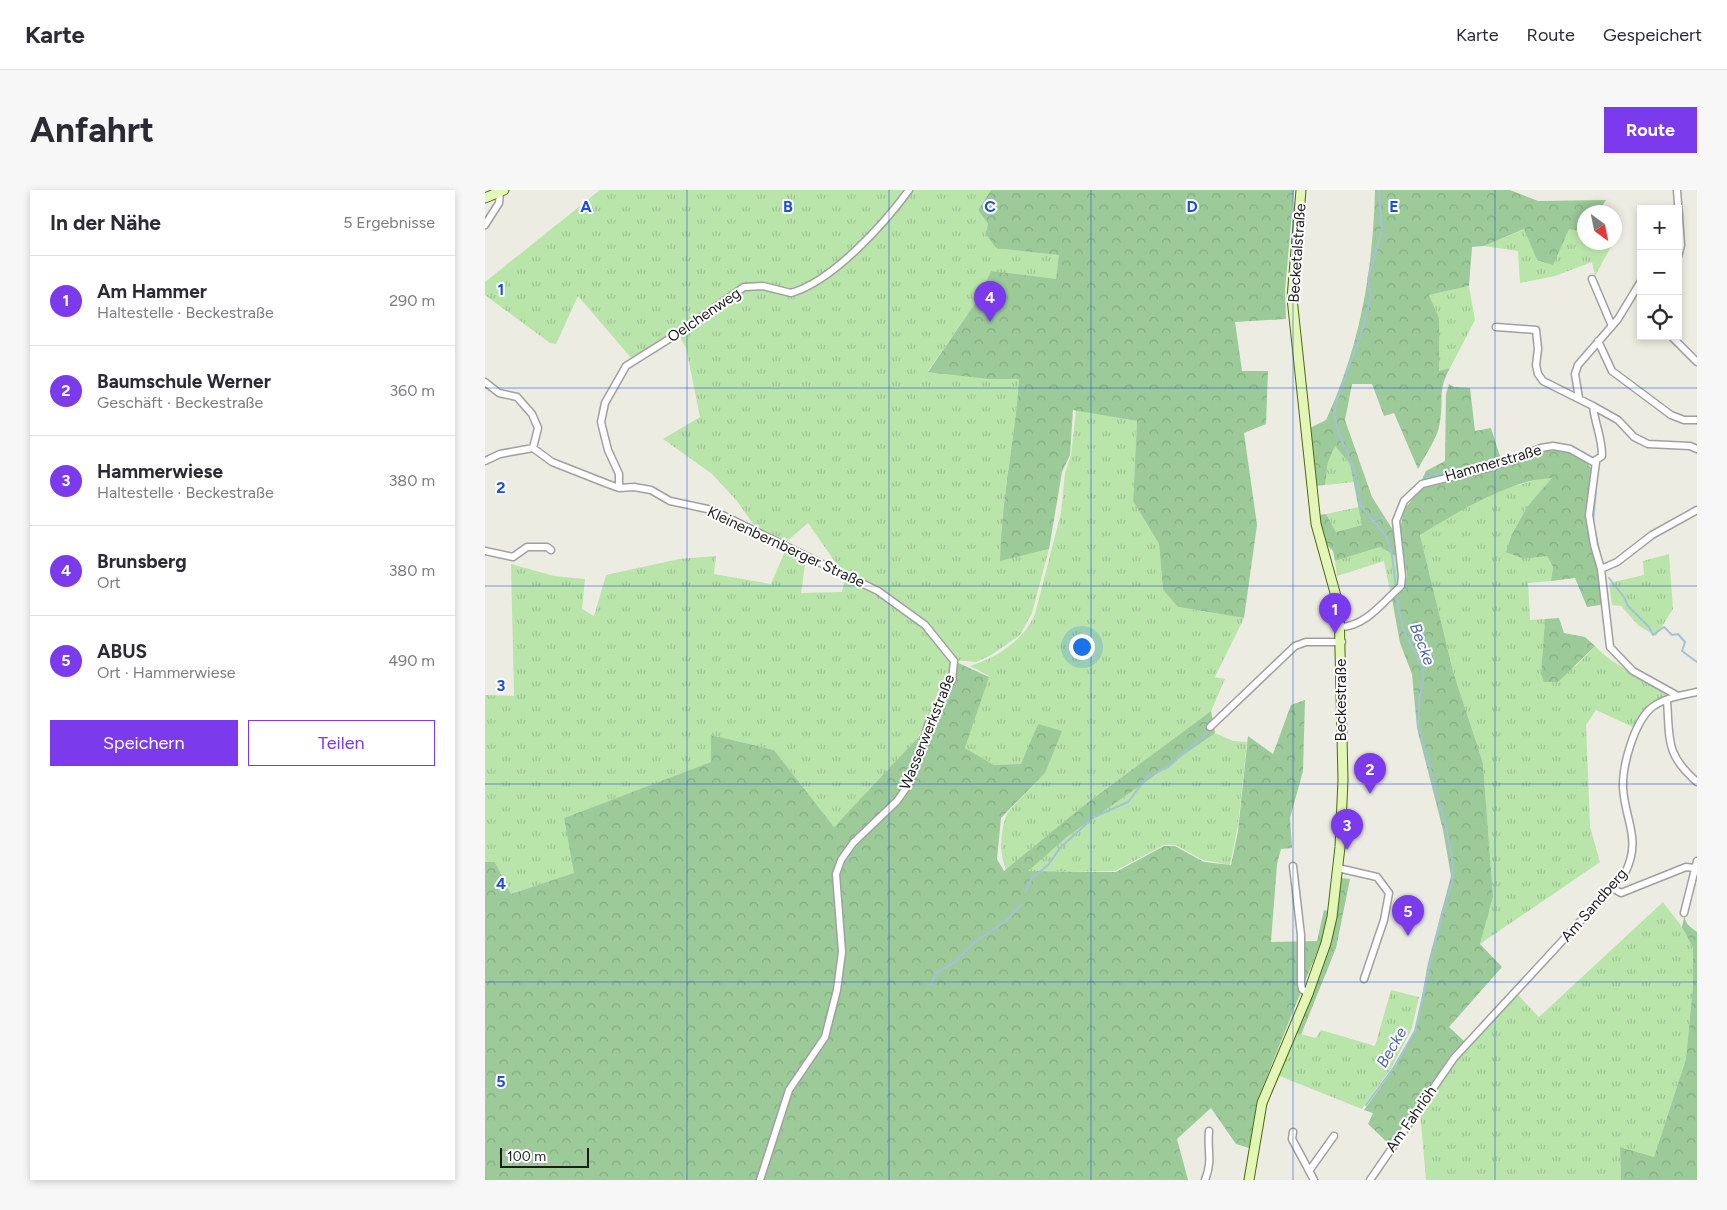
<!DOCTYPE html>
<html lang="de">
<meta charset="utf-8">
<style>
:root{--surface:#fff;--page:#f7f7f7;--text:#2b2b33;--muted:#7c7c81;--line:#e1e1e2;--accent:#7c3aed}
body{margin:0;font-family:Figtree,sans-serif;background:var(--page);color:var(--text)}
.controls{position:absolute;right:15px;top:15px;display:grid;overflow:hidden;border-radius:0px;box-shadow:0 2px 8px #0003}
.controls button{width:45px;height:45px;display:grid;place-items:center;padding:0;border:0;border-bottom:1px solid var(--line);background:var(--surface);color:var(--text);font:25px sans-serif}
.compass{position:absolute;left:1092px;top:15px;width:45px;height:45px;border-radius:50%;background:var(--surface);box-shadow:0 2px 8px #0003;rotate:147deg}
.scale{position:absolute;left:15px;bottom:12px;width:89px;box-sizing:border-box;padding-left:5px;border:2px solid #1c1c1c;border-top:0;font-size:14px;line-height:18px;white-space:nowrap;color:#1c1c1c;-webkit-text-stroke:4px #fff;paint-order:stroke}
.you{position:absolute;left:596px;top:456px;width:18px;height:18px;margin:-12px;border:4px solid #fff;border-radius:50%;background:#1a73e8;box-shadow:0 0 0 8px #1a73e833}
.badge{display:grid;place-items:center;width:32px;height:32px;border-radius:50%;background:var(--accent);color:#fff;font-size:16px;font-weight:700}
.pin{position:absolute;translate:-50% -41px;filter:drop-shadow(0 1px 2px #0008)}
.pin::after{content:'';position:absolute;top:26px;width:18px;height:15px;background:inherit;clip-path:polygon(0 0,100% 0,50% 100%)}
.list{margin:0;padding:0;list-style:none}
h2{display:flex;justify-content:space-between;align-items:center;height:65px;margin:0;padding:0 20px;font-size:21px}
h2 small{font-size:16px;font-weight:400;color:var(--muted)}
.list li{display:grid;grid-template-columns:32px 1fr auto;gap:15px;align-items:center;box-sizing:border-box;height:90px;padding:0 20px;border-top:1px solid var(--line)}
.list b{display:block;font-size:19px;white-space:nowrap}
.list p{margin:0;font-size:16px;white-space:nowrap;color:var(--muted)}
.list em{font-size:16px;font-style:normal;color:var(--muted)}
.actions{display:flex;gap:10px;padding:15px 20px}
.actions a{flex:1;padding:11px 0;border:1px solid var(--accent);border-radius:0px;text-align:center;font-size:18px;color:var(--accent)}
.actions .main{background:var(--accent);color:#fff}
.icon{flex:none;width:28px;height:28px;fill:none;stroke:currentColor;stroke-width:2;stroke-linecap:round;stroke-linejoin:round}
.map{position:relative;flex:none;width:1212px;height:990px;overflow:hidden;border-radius:0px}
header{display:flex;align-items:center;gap:30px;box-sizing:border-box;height:70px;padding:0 25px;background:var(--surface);border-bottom:1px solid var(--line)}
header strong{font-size:24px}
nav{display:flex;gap:28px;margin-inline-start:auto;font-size:18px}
.intro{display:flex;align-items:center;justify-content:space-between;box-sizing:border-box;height:120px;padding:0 30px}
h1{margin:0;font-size:35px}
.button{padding:12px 22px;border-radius:0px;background:var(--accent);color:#fff;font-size:18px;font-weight:700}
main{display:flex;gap:30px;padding:0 30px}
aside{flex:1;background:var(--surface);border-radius:0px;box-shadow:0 2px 8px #0003}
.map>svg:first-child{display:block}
</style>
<header>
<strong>Karte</strong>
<nav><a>Karte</a><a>Route</a><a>Gespeichert</a></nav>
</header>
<div class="intro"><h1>Anfahrt</h1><a class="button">Route</a></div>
<main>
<aside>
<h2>In der Nähe<small>5 Ergebnisse</small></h2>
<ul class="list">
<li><span class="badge">1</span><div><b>Am Hammer</b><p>Haltestelle · Beckestraße</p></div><em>290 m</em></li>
<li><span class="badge">2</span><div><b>Baumschule Werner</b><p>Geschäft · Beckestraße</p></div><em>360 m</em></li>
<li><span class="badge">3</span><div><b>Hammerwiese</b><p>Haltestelle · Beckestraße</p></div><em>380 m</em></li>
<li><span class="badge">4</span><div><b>Brunsberg</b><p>Ort</p></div><em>380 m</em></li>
<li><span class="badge">5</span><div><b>ABUS</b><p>Ort · Hammerwiese</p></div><em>490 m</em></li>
</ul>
<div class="actions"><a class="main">Speichern</a><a>Teilen</a></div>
</aside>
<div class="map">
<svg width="1212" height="990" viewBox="0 0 1212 990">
<defs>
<pattern id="grass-tufts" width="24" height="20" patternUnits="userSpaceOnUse" patternTransform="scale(1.25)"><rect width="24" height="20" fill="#b9e4aa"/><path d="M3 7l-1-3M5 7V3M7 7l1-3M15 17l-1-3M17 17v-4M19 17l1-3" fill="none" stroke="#9ec392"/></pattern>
<pattern id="forest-crowns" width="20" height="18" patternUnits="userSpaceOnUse" patternTransform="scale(1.25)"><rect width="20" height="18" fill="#9cca99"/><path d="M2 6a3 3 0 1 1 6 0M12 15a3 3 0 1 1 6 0" fill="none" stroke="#86ad83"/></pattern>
</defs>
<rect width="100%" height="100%" fill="#edece2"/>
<path fill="url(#grass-tufts)" d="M115,0H423C394,33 351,88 307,101C298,104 279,96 270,94L219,123L148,170L93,106L71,154L65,153L0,105V92Z
M425,0H506L493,20L503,34L511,57L575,65L571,90L506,81L493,109L443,181L503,189H534C530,250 516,309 515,370L564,359L547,423L535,445L506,465L491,472L469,470L442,433L358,383L323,333L301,352L271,338L252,311L227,284L178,249L215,227L201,158L193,144L242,108L269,96L305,104L361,72Z
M1040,39L1052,70L1084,39L1099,41L1100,52L1128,53L1110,86L1107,72L1070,86L1035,93L1033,61L999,56Z
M984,96L990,130L965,178L954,181V128L944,105Z
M591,220L652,231L648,311L674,354L678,400L693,417L759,428L730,487L740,489L726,521L598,616L521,680C514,664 515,638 523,622L560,583L553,534L537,574L509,575L480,558L504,486L485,476C512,468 539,450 550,424L576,323L580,283L586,265Z
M850,256L865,274L869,292L840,295L843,272Z
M1057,288H1068L1042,317L1027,344L1039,369L1062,366L1068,377L1066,391L1043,393L1045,430L1060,429L1056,483L1091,476L1110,456C1130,478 1159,486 1182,504L1166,514L1150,538L1111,520L1101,535L1105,637L1115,672L995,754L1008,707L998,573L968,481L935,345L971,323L1016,300Z
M874,317L877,335L851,342L841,324Z
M895,357L911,366L914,394L905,401L899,371L852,386L850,371Z
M301,359L321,367L316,403L357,402L360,387L392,403L439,436L466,471C461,536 391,592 349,637L289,560L226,545L227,572L79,628L90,683L26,704L10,672H0V505L29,506L26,374L69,386L100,389L97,419L109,426L121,385L194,369L231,366L229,384L286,394Z
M1184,364L1188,419L1171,446L1154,436L1136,416L1127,415L1124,393L1159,385L1158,371Z
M730,543L748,551L762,552L753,635L745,675L718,670L691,655H679L630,681H542L582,647Z
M1178,712L1197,737L1208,758V795L1201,869L1169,967L1135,957L1136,990H941L935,922L972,869L1032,804L1054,827Z
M906,800L934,807L927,838L907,877L877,919L792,885L811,843L831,848L836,840L890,856Z"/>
<path fill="url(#forest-crowns)" d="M506,0H809L800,100L801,129L750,132L757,181H783L781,234L759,243L772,335L759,428L693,417L678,400L674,354L648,311L652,231L588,220L585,265L577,282L564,359L515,371C516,310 530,250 534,189H503L443,182L493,109L506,81L571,89L574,65L511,58L501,44L503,34L493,20Z
M890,0H1025L1053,11L1121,10L1113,22H1100L1099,42L1084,39L1068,75L1052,70L1039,39L999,56L987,57L984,96L944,105L954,128V181L965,178C952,201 959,209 955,232C953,248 940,265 933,279L909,223L899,226L887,194H867L860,230L887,307L908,340L911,366L895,357L850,371L848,361L840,353L834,325L841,324L851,342L877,335L865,274L850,256L843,272L840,295L830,296L825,238L841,230C875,156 888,81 890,0Z
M964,194L969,197L985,198L990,241L1006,238L1018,276C1051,263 1080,247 1107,279L1104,325L1121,414L1102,417L1090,388L1066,391L1068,377L1062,366L1039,369L1021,362L1027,344L1042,317L1067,288C1026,289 971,323 935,345L968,481L998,573L1008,707L995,754L1017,777L964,837L980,852L966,865L905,955L883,934L888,923L879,920L910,877L931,839L943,773L966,686L958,640L932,538L927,484L915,453L907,409L918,399L922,386L915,340L919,320L929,307L941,281L960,271L961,204Z
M1074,428L1079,443L1100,447L1110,456L1073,492H1059L1056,483L1060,429Z
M469,471L504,487L480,558L509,575L536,574L553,534L577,541L560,583L516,628L512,669L519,681L598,616L726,521L730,543L582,647L543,681L631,682L679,656H690L719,672L746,675L753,641L763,546L788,564L806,515L820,510L818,581L805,628L807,658L796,659L792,674L786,752L832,751L839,720L843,721L836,752L772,911L764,958L751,954L726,918L692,949L703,990H0V672H10L26,704L89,683L79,628L226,572V545L289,560L349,637L444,536L459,509Z
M856,688L865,689L851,758L816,845L811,843L845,753Z
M1199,727L1203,735L1212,742V990H1136L1135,957L1169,967L1201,869L1208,795V758L1197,737Z"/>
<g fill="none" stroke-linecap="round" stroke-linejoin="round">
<path stroke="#a5c1d8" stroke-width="2" d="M894,0L897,40L883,89L886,107L877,141L852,210L849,223L853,242L870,281L876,316L901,346L907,365L911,398
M939,287L982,277
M1111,300L1108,332L1116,369
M887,331L897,328
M1124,388L1139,407L1143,416L1164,437L1168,445L1179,437L1187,445L1193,444L1200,452L1197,461L1212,472
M540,702L547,688L563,675L575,658L609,627L643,612L662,587L683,577L723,542
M446,794L452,782L469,773L490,752L522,730L536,715
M881,915L909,877L930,841L957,723L968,690V673L959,629L934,537V509L938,494V478L918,439L911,403"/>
<g stroke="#a0a0a0" stroke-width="9">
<path id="street" d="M1192,0L1196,55L1193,67
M0,35L14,13L15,2
M1107,89L1127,136
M1011,137L1051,140L1053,159L1051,175L1053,184L1058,191L1108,216
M1186,146L1212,172
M1113,151L1127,181L1186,225L1199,230H1212
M0,192L14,203L32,207L47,224L53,238L48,258
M1094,208L1090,184L1093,175L1133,129L1156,91
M0,271L15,264L48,258L67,272L123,294L134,298L149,297L166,300L185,311L227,320L393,401L440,435L469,471L467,490L443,535L432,573L424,594L412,611L368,653L356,670L351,684L357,762L352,800L340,847L304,900L275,990
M1111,272L1104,325L1109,355L1116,379L1125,457L1148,481L1193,506
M134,298V284L123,260L116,232L120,213L141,176L192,144L259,97L278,96L306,103C348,91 399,34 424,0
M0,361L28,367L42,357H62L66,360
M1116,379L1132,372L1167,345L1212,320
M856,437C881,436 898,412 916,396L917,386L911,331L919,311L937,294L1007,277L1056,258L1068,256L1085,259L1108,272L1117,266C1117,246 1110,235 1108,216L1133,230L1149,247L1163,254L1205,256L1212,259
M1182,511C1185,550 1180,564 1212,592
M725,537L810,456L821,452H857
M808,676L816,745V794L817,799L823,804
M853,678L892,687L904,703L899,730L879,789
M1127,698L1136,703L1201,677L1209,678
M1199,723L1212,671
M808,942L807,949L829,990
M824,981L849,946
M720,990C728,970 722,961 724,941
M885,990L969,868L1140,683C1157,649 1140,631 1138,598C1137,576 1149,534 1165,519C1177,508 1198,505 1212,502"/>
</g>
<g stroke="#4a6a0b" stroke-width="11">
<path id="secondary" d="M0,8L19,0
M764,990L777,913L823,804L841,753L847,727L855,657L858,590L854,417L831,334L807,108L816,0"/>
</g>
<use href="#street" stroke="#fff" stroke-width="6"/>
<use href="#secondary" stroke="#e4f5b8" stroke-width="9"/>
</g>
<path fill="none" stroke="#1d4ed8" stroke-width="1" stroke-opacity="0.55" d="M202,0V990M404,0V990M606,0V990M808,0V990M1010,0V990M0,198H1212M0,396H1212M0,594H1212M0,792H1212"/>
<g text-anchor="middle" stroke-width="4" stroke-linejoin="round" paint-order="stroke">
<g font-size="15" fill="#1c1c1c" stroke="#fff">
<text transform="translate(812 63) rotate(-86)" y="5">Becketalstraße</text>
<text transform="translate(219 125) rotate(-34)" y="5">Oelchenweg</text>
<text transform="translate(1008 273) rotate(-16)" y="5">Hammerstraße</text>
<text transform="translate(301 357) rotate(25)" y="5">Kleinenbernberger Straße</text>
<text transform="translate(856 510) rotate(-90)" y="5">Beckestraße</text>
<text transform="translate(442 542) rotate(-68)" y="5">Wasserwerkstraße</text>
<text transform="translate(1109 715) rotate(-49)" y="5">Am Sandberg</text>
<text transform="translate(926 929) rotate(-55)" y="5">Am Fahrlöh</text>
</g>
<g font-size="16" font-style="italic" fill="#4f66a5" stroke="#fff">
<text transform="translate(938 454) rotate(69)" y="6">Becke</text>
<text transform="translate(906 857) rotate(-60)" y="6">Becke</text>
</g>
</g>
<g font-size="16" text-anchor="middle" font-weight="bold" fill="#1d4ed8" stroke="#fff" stroke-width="4" stroke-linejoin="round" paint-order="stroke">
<text x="101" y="22">A</text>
<text x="303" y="22">B</text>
<text x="505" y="22">C</text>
<text x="707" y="22">D</text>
<text x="909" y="22">E</text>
<text x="16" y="105">1</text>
<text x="16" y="303">2</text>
<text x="16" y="501">3</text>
<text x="16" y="699">4</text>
<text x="16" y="897">5</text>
</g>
</svg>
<div class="controls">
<button>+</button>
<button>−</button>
<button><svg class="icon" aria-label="locate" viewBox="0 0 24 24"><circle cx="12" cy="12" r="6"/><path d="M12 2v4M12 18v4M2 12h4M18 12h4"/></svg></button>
</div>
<svg class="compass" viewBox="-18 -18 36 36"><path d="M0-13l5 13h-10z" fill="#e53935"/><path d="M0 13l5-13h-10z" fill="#7c7c81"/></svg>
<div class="scale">100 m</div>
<div class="you"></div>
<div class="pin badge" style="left:850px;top:444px">1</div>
<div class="pin badge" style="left:885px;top:604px">2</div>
<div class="pin badge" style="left:862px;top:660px">3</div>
<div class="pin badge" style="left:505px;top:132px">4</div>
<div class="pin badge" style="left:923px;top:746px">5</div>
</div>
</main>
